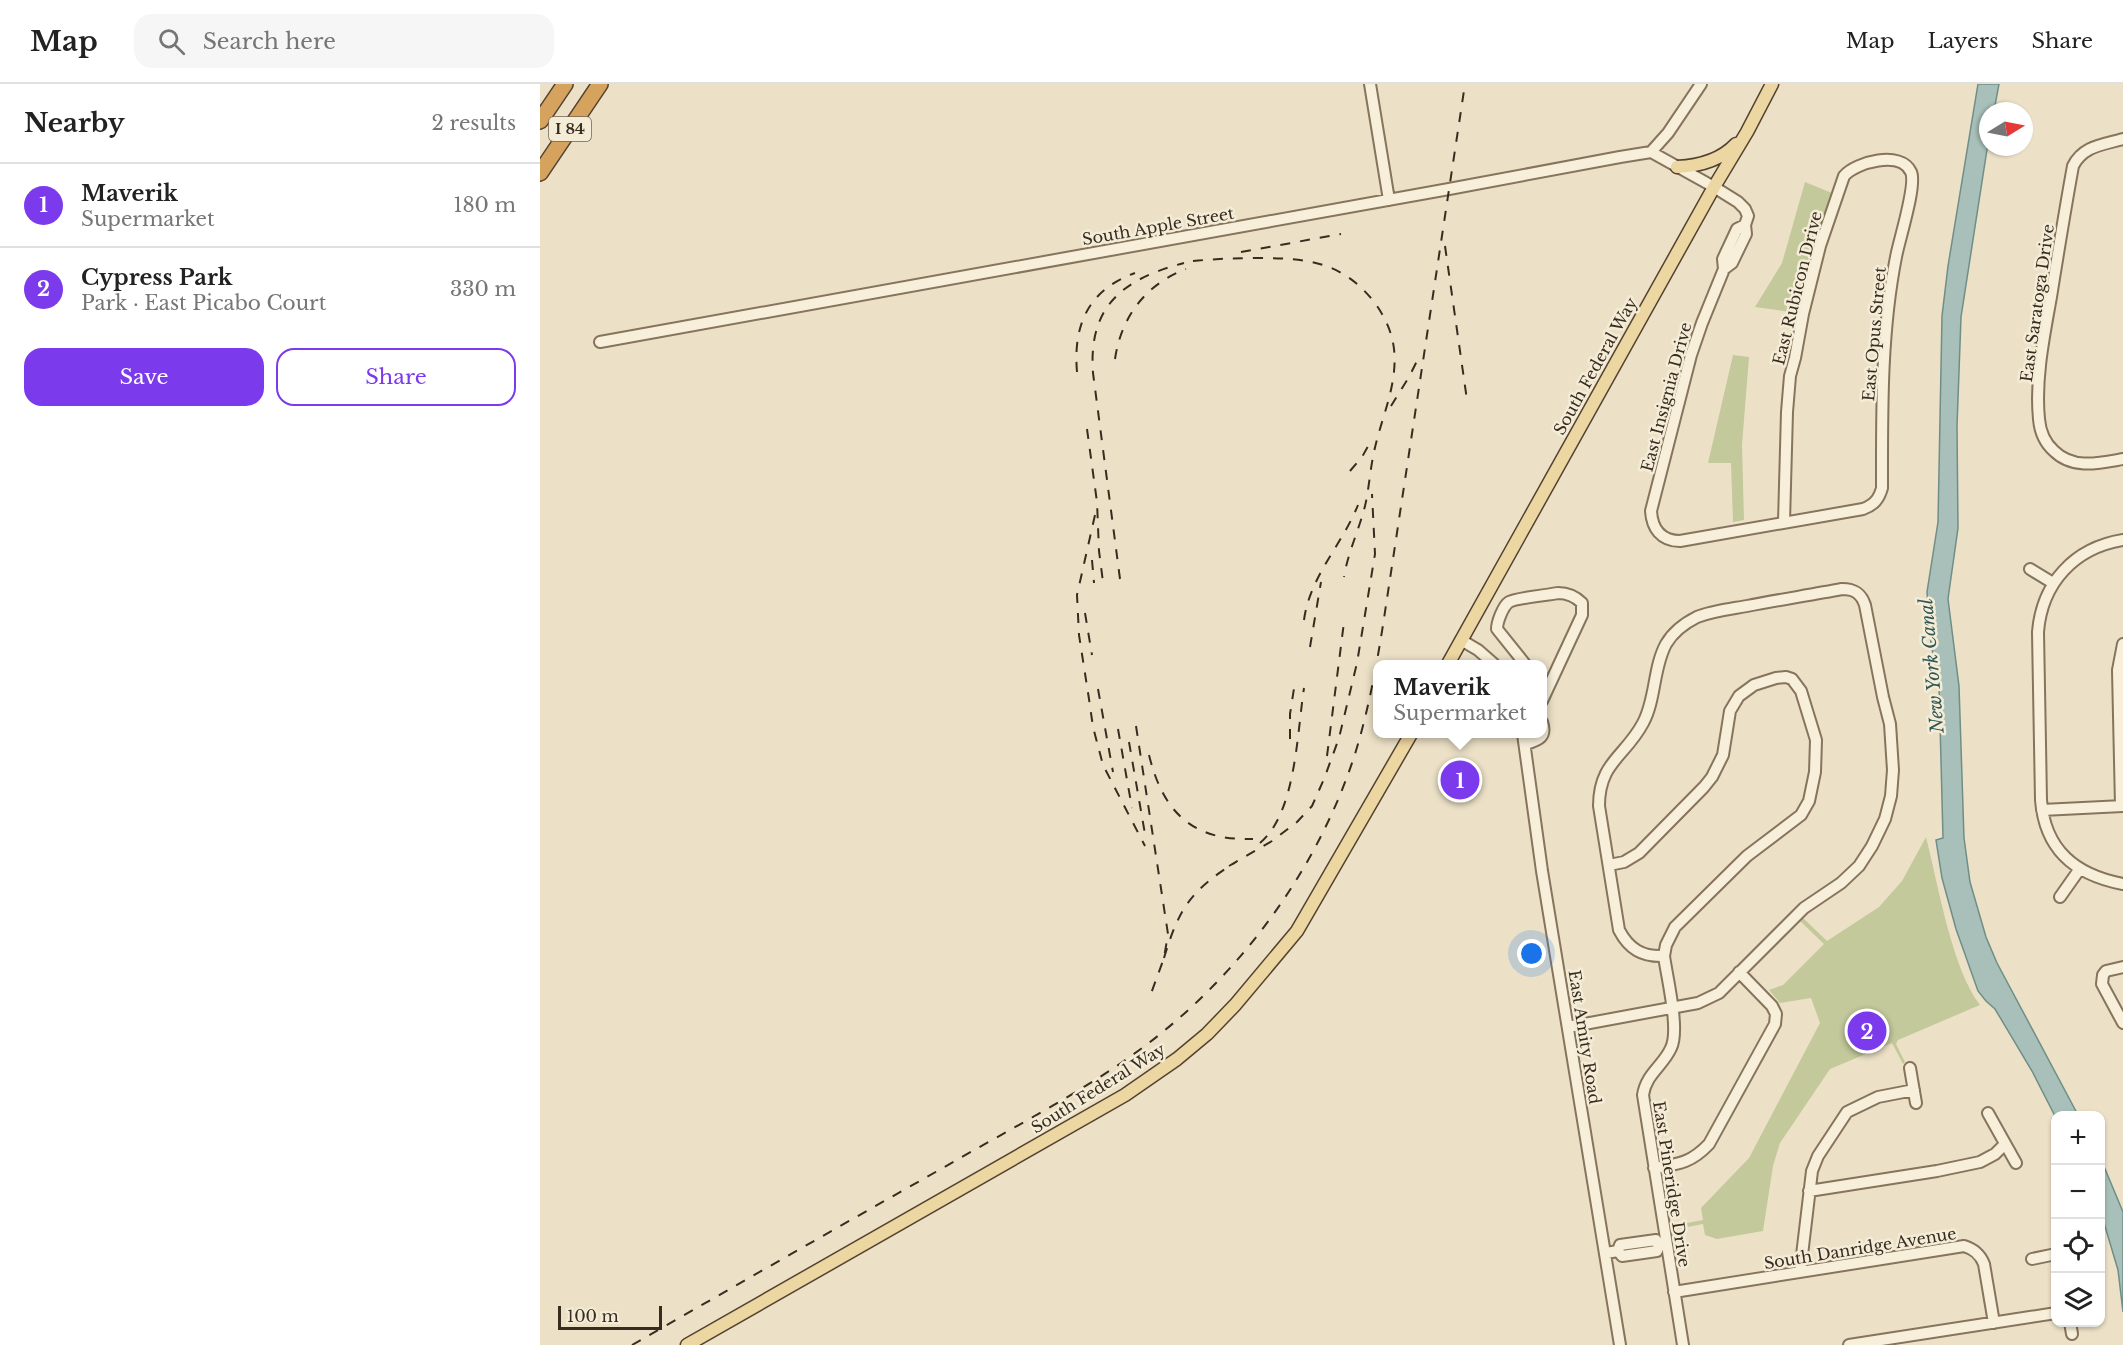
<!DOCTYPE html>
<meta charset="utf-8">
<style>
:root{--surface:#fff;--page:#f6f6f6;--text:#222;--muted:#767676;--line:#e0e0e0;--accent:#7c3aed}
body{margin:0;font-family:"Libre Baskerville",serif;background:var(--page);color:var(--text)}
.controls{position:absolute;right:18px;bottom:18px;display:grid;overflow:hidden;border-radius:12px;box-shadow:0 2px 4px #0004}
.controls button{width:54px;height:54px;display:grid;place-items:center;padding:0;border:0;border-bottom:2px solid var(--line);background:var(--surface);color:var(--text);font:30px sans-serif}
.compass{position:absolute;left:1439px;top:18px;width:54px;height:54px;border-radius:50%;background:var(--surface);box-shadow:0 2px 4px #0004;rotate:80deg}
.scale{position:absolute;left:18px;bottom:15px;width:104px;box-sizing:border-box;padding-left:6px;border:3px solid #372c20;border-top:0;font-size:16px;line-height:21px;white-space:nowrap;color:#372c20;-webkit-text-stroke:4px #f4ecd6;paint-order:stroke}
.you{position:absolute;left:992px;top:870px;width:21px;height:21px;margin:-15px;border:4px solid #fff;border-radius:50%;background:#1a73e8;box-shadow:0 0 0 9px #1a73e833}
.badge{display:grid;place-items:center;width:39px;height:39px;border-radius:50%;background:var(--accent);color:#fff;font-size:20px;font-weight:700}
.pin{position:absolute;translate:-50% -50%;border:3px solid #fff;box-shadow:0 2px 6px #0006}
.popup{position:absolute;left:833px;top:576px;width:174px;height:78px;box-sizing:border-box;display:grid;place-content:center;border-radius:12px;background:var(--surface);filter:drop-shadow(0 2px 4px #0005);font-size:20px;white-space:nowrap;color:var(--muted)}
.popup b{font-size:22px;color:var(--text)}
.popup::after{content:'';position:absolute;left:50%;top:100%;margin-left:-12px;border:12px solid transparent;border-top-color:var(--surface)}
.list{margin:0;padding:0;list-style:none}
h2{display:flex;justify-content:space-between;align-items:center;height:78px;margin:0;padding:0 24px;font-size:26px}
h2 small{font-size:20px;font-weight:400;color:var(--muted)}
.list li{display:grid;grid-template-columns:39px 1fr auto;gap:18px;align-items:center;box-sizing:border-box;height:84px;padding:0 24px;border-top:2px solid var(--line)}
.list b{display:block;font-size:22px;white-space:nowrap}
.list p{margin:0;font-size:20px;white-space:nowrap;color:var(--muted)}
.list em{font-size:20px;font-style:normal;color:var(--muted)}
.actions{display:flex;gap:12px;padding:18px 24px}
.actions a{flex:1;padding:14px 0;border:2px solid var(--accent);border-radius:18px;text-align:center;font-size:21px;color:var(--accent)}
.actions .main{background:var(--accent);color:#fff}
.icon{flex:none;width:33px;height:33px;fill:none;stroke:currentColor;stroke-width:2;stroke-linecap:round;stroke-linejoin:round}
.map{position:relative;flex:none;width:1583px;height:1261px;overflow:hidden}
header{display:flex;align-items:center;gap:36px;box-sizing:border-box;height:84px;padding:0 30px;background:var(--surface);border-bottom:2px solid var(--line)}
header strong{font-size:28px}
nav{display:flex;gap:33px;margin-inline-start:auto;font-size:21px}
.search{width:420px;height:54px;background:var(--page);display:flex;align-items:center;gap:15px;box-sizing:border-box;padding:0 21px;border-radius:18px;color:var(--muted);font-size:22px}
main{display:flex}
aside{flex:1;background:var(--surface)}
.map>svg:first-child{display:block}
</style>
<header>
<strong>Map</strong>
<div class="search"><svg class="icon" aria-label="search" viewBox="0 0 24 24"><circle cx="10" cy="10" r="6"/><path d="M15 15l6 6"/></svg>Search here</div>
<nav><a>Map</a><a>Layers</a><a>Share</a></nav>
</header>
<main>
<aside>
<h2>Nearby<small>2 results</small></h2>
<ul class="list">
<li><span class="badge">1</span><div><b>Maverik</b><p>Supermarket</p></div><em>180 m</em></li>
<li><span class="badge">2</span><div><b>Cypress Park</b><p>Park · East Picabo Court</p></div><em>330 m</em></li>
</ul>
<div class="actions"><a class="main">Save</a><a>Share</a></div>
</aside>
<div class="map">
<svg width="1583" height="1261" viewBox="0 0 1583 1261">
<rect width="100%" height="100%" fill="#ece1c7"/>
<path fill="#c3c99b" d="M1265,98L1292,109L1257,229L1215,223L1242,179Z
M1193,271L1209,273L1202,361L1204,436L1193,438L1191,379H1168Z
M1386,753C1398,800 1412,885 1440,921L1358,956L1356,960L1365,978L1363,980L1352,959L1290,985L1240,1059L1233,1082L1223,1147L1177,1155L1165,1151L1163,1140L1132,1146L1131,1142L1163,1136L1161,1124L1209,1074L1280,939L1271,914L1240,919L1229,906L1243,901L1284,860L1259,836L1262,833L1287,857L1339,823L1362,797Z"/>
<path fill="#a8c0b9" stroke="#6f8e87" stroke-width="1.5" d="M1438,0H1459L1454,27H1448V59L1421,233L1417,342L1418,444L1408,515L1419,602L1424,754L1430,798L1446,853L1457,879L1538,1031L1515,1032L1492,987L1455,925L1446,917L1438,907L1416,845L1402,794L1396,756L1403,754L1399,600L1391,560L1387,508L1398,438L1402,232L1408,182Z
M1560,1073L1583,1128V1228L1578,1186L1561,1129Z"/>
<g fill="none" stroke-linecap="round" stroke-linejoin="round">
<g stroke="#86745d" stroke-width="14">
<path id="minor" d="M830,0L849,116
M1583,55C1562,61 1543,62 1533,82C1525,126 1518,169 1511,213C1504,252 1495,295 1499,335C1500,347 1505,359 1514,367C1533,386 1560,379 1583,375
M1111,68L1128,49L1161,0
M1184,185L1162,239L1151,271L1111,427C1112,444 1121,457 1140,457L1323,425C1334,421 1339,415 1342,404C1342,327 1341,249 1356,173C1359,156 1377,101 1371,88C1361,66 1316,78 1304,92L1280,162L1263,230L1255,274L1250,292L1247,328L1244,438
M60,258L909,105L1080,73L1111,68L1174,103L1198,118L1205,125L1208,132L1205,141L1206,150L1192,179L1184,185L1183,175L1197,145L1205,141
M1583,456C1534,464 1502,499 1498,548L1501,716C1505,766 1535,791 1583,800
M1490,485L1513,499
M921,556L938,566L954,580
M985,580L957,545C957,538 963,522 969,518C975,514 1009,511 1018,509C1027,509 1036,513 1042,519V531L1002,617
M983,650L1002,787L1080,1261
M986,660C999,656 1007,653 1002,638
M1581,722L1578,586L1583,560
M1502,726L1583,722
M1069,781L1084,778L1099,769L1164,703L1172,693L1183,671L1190,627L1199,612L1214,601L1236,594L1246,593L1252,595L1261,607L1276,656L1275,688L1269,717L1261,731L1207,772L1135,843L1126,861L1124,872C1127,894 1140,946 1131,964C1123,982 1106,990 1103,1011L1143,1261
M1520,813L1539,786
M1583,883L1566,887L1563,891L1562,900L1583,939
M1028,943L1158,919L1179,909L1264,824L1301,799L1319,782L1332,762L1345,735L1351,712L1353,686L1350,640L1343,613L1325,521C1321,509 1314,505 1302,505C1270,511 1238,516 1207,522C1190,525 1172,527 1157,533C1145,539 1133,548 1126,560C1113,584 1116,615 1103,639C1085,673 1059,678 1059,722L1079,846C1089,865 1102,873 1124,872
M1370,984L1376,1019
M1448,1029L1476,1079
M1114,1084C1139,1080 1151,1079 1169,1060L1235,940L1236,930L1232,922L1199,888
M1269,1107L1397,1087L1440,1078L1455,1070L1465,1060
M1066,1169L1078,1167L1080,1161L1116,1156L1119,1161L1117,1167L1082,1172L1078,1167
M1492,1175L1516,1170
M1260,1188L1272,1087L1278,1072L1307,1028L1338,1013L1374,1006
M1134,1208L1424,1162C1434,1165 1440,1170 1444,1180L1454,1239
M1530,1238L1532,1250
M1309,1261L1516,1229"/>
</g>
<g stroke="#544231" stroke-width="15">
<path id="major" d="M1137,83C1159,82 1180,77 1196,60
M908,580L1174,103L1207,48L1232,0
M147,1261L585,1011L637,975L667,950L695,921L757,847L871,650"/>
</g>
<g stroke="#544231" stroke-width="18">
<path id="highway" d="M0,37L25,0
M0,89L60,0"/>
</g>
<use href="#minor" stroke="#f7efda" stroke-width="10"/>
<use href="#major" stroke="#ecd6a1" stroke-width="12"/>
<use href="#highway" stroke="#d5a35e" stroke-width="15"/>
<path stroke="#372c20" stroke-width="2" stroke-dasharray="10 10" stroke-linecap="butt" d="M905,162L927,316
M701,168L801,150
M653,177C674,175 695,174 717,174C767,174 802,177 835,219C845,233 852,248 854,265C858,301 841,334 834,368C830,386 829,405 825,422C819,446 808,468 804,493
M575,275C581,233 606,200 646,185
M537,288C533,241 548,206 595,189
M851,322L869,293L879,273
M547,345L557,418L559,467L563,498
M810,387L822,373L832,355
M555,431L537,511L539,551L549,615L553,643L563,681L605,762
M552,476L554,499
M580,495L553,289C548,222 583,195 644,179
M545,529L552,571
M764,536C770,492 802,461 818,421
M770,563L781,498
M558,605L573,688
M596,642L628,850L624,874L609,915
M578,645L592,724
M750,655V630L755,598
M589,658L605,750
M609,671C623,728 652,757 713,755
M787,672L804,538
M720,759C756,729 757,649 764,604
M689,782L732,757L757,738L772,722L784,695L799,654L817,579L835,470L832,410
M624,874C639,824 651,806 696,778
M92,1261C195,1202 298,1143 401,1085C461,1050 524,1018 581,979C689,906 775,794 815,670C828,628 836,585 843,541L925,0"/>
</g>
<g text-anchor="middle" stroke-width="5" stroke-linejoin="round" paint-order="stroke">
<rect fill="#f4ecd6" stroke="#706657" stroke-width="1.5" x="9" y="33" width="42" height="24" rx="4.5"/>
<g font-size="15" font-weight="bold" fill="#372c20">
<text x="30" y="50">I 84</text>
</g>
<g font-size="16" fill="#372c20" stroke="#f4ecd6">
<text transform="translate(618 142) rotate(-10)" y="6">South Apple Street</text>
<text transform="translate(1257 204) rotate(-76)" y="6">East Rubicon Drive</text>
<text transform="translate(1497 219) rotate(-82)" y="6">East Saratoga Drive</text>
<text transform="translate(1334 250) rotate(-85)" y="6">East Opus Street</text>
<text transform="translate(1055 282) rotate(-61)" y="6">South Federal Way</text>
<text transform="translate(1126 313) rotate(-75)" y="6">East Insignia Drive</text>
<text transform="translate(1045 953) rotate(81)" y="6">East Amity Road</text>
<text transform="translate(558 1004) rotate(-32)" y="6">South Federal Way</text>
<text transform="translate(1132 1100) rotate(81)" y="6">East Pineridge Drive</text>
<text transform="translate(1320 1164) rotate(-9)" y="6">South Danridge Avenue</text>
</g>
<g font-size="18" font-style="italic" fill="#305654" stroke="#f4ecd6">
<text transform="translate(1392 582) rotate(-95)" y="6">New York Canal</text>
</g>
</g>
</svg>
<div class="controls">
<button>+</button>
<button>−</button>
<button><svg class="icon" aria-label="locate" viewBox="0 0 24 24"><circle cx="12" cy="12" r="6"/><path d="M12 2v4M12 18v4M2 12h4M18 12h4"/></svg></button>
<button><svg class="icon" aria-label="layers" viewBox="0 0 24 24"><path d="M12 4l9 5-9 5-9-5zM3 14l9 5 9-5"/></svg></button>
</div>
<svg class="compass" viewBox="-18 -18 36 36"><path d="M0-13l5 13h-10z" fill="#e53935"/><path d="M0 13l5-13h-10z" fill="#767676"/></svg>
<div class="scale">100 m</div>
<div class="you"></div>
<div class="pin badge" style="left:920px;top:696px">1</div>
<div class="popup"><b>Maverik</b>Supermarket</div>
<div class="pin badge" style="left:1327px;top:947px">2</div>
</div>
</main>
